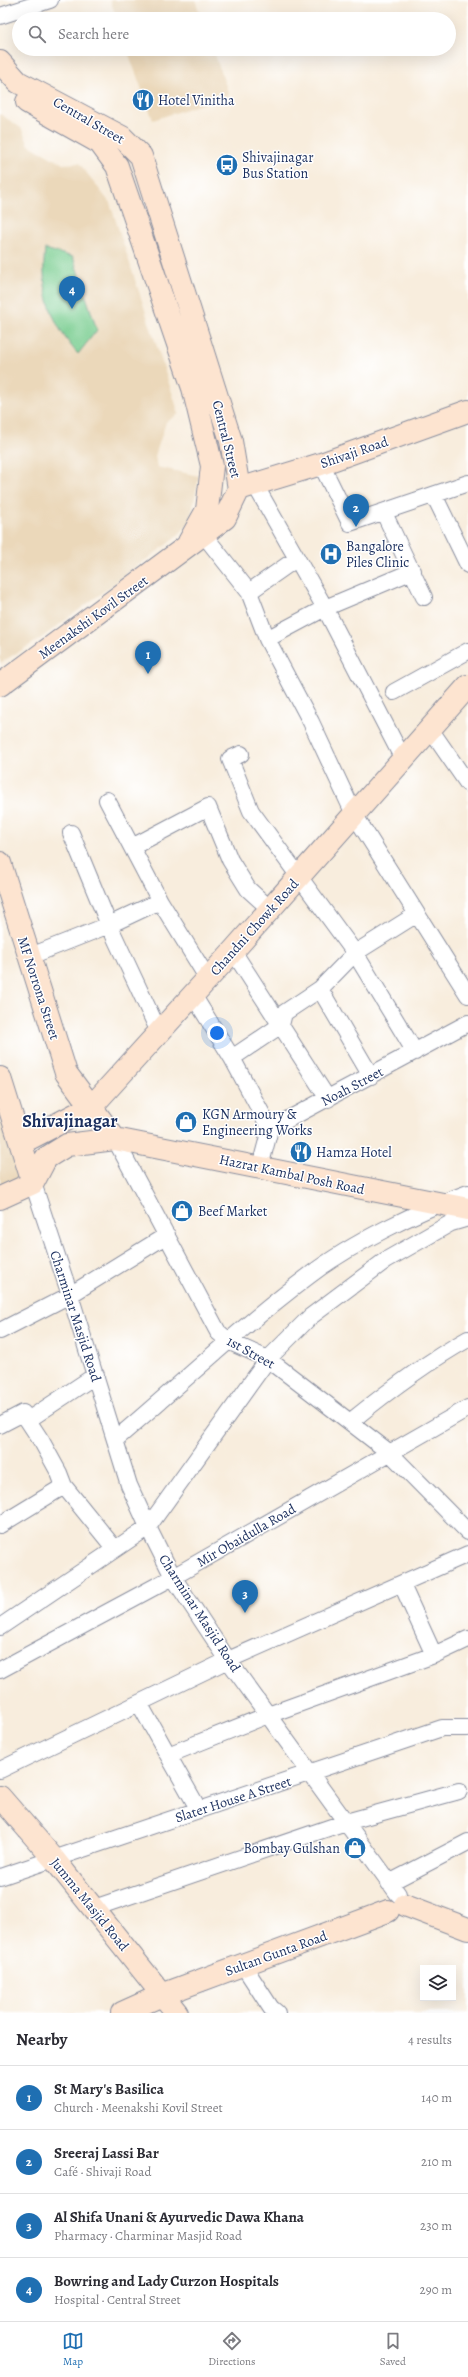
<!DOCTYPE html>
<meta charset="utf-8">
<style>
:root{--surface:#fff;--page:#f7f7f7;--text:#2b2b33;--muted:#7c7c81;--line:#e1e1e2;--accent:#1f6fb2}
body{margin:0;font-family:Alegreya,serif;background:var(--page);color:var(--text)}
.controls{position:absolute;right:12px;bottom:12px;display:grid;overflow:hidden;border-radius:0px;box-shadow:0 4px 16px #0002}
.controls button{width:36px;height:36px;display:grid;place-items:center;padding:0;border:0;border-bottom:1px solid var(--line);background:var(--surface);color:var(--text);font:20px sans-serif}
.you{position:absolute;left:217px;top:1033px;width:14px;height:14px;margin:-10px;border:3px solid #fff;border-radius:50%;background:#1a73e8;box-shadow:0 0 0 6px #1a73e833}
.badge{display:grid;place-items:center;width:26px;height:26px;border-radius:50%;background:var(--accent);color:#fff;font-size:13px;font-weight:700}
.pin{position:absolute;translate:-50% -33px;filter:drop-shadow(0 1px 2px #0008)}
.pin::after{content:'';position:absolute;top:21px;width:14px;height:12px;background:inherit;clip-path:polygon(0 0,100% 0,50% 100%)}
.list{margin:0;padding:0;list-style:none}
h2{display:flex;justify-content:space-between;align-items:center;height:52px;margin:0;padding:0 16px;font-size:17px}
h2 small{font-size:13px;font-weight:400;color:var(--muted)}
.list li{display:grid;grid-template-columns:26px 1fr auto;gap:12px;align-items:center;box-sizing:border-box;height:64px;padding:0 16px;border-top:1px solid var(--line)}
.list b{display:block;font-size:15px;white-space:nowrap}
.list p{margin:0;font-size:13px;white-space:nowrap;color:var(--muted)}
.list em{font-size:13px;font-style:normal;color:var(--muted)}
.icon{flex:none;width:22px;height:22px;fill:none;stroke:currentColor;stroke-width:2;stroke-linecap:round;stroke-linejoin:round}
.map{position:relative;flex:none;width:468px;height:2013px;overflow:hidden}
.search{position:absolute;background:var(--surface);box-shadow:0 4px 16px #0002;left:12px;right:12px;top:12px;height:44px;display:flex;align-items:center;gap:10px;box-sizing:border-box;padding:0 14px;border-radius:22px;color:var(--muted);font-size:15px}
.sheet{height:308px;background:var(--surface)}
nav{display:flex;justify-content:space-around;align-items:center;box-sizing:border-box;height:56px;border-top:1px solid var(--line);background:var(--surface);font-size:11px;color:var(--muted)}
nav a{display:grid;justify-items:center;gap:2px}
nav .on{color:var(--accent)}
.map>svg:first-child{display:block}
</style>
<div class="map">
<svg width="468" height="2013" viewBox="0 0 468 2013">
<rect width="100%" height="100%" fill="#fff"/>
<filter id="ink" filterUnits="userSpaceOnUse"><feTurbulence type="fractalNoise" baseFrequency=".025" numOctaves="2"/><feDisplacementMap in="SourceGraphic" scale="8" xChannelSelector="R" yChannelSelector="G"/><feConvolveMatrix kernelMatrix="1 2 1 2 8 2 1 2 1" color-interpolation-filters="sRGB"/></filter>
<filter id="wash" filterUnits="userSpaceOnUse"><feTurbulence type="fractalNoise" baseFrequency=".012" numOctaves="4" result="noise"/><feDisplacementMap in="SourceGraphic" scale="16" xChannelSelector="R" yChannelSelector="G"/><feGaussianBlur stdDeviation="0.9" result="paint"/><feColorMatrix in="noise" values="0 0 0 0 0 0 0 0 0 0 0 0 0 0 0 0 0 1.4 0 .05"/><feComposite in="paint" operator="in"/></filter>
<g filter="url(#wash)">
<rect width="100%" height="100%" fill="#f8eddd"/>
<path fill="#ebd8ba" d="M110,0H195L202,19H117Z
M127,49H213L229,95L153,120Z
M0,114L21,128L29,145L63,164L79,163L110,203L179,414L166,422L155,456L157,467L199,476L190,522L175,538L40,639L0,663Z
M0,1108L24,1181L0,1192Z"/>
<path fill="#7ace91" stroke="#4a7e78" d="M45,249L73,257L97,330L78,354C51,324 40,289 45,249Z"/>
</g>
<g filter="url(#ink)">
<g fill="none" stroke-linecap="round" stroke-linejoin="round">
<g stroke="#8a8e9e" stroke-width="18">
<path id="street" d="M0,16L50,0
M321,464L350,523L468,483
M254,483L325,608L403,759
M434,495L468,565
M384,513L424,597
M204,535L249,592
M296,559L249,592L267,639L311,722L354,814L468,995
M267,639L325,608L413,571
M394,692L468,651
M430,729L468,784
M241,754L230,759L251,811L355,953L415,1052
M107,800L160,901L208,979
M71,833L109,925L159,1032
M132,847L208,807L230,860L248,889L270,909
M233,951L328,1099
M28,957L109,925L160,901
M193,995L232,1058L270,1129
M232,1058L281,1025L284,1013L320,989
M371,1076L320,989L355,953L417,914
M115,1139L218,1332L230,1342L268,1359L390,1453L468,1532
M260,1167L270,1129L468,1023
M33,1183L70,1295L129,1485L148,1527L173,1577L228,1660L398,1894
M0,1331L70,1295L167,1235
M28,1420L96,1375
M350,1422C388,1391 425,1363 468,1339
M0,1425L23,1413L42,1442L59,1473L64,1486L115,1549
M115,1440C180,1385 242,1326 310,1275C352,1243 418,1211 468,1193
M0,1525L64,1486
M402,1585L434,1655
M0,1627L148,1527L268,1359L310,1317L386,1260L451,1223L468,1218
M0,1670L173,1577L468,1408
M139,1703L168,1755L268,1715L434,1655L468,1639
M168,1755L199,1810
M0,1770L228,1660L468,1554
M0,1877L442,1728H468
M389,1883L468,1842
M94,1908L346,1822L459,1791
M243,1965L271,2008L277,2013"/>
</g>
<g stroke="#8a8e9e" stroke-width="24">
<path id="secondary" d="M0,62L18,82L122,137L141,156L231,441L239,489L225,518L0,685
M27,102L100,143L117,166L193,388L212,466L207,510L189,542
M239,489L321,464L468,411
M0,863L66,1073L115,1139L468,1209
M0,1078L33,1183
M21,1143L92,1106L233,951L468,686
M33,1183L46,1158L67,1145L115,1139
M0,1198L33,1183
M0,1797L53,1858L177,2013
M405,1905L468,1929
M122,2013L164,1994L388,1911"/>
</g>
<use href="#street" stroke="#fff" stroke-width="16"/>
<use href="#secondary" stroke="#fde4d0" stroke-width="22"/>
</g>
</g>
<defs>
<g id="restaurant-disc" transform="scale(1.15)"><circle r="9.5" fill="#1f6fb2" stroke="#fff"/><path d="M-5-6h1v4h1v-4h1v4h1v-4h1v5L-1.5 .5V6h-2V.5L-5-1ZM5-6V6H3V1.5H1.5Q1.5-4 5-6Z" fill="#fff"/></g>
<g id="bus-disc" transform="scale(1.15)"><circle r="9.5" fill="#1f6fb2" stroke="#fff"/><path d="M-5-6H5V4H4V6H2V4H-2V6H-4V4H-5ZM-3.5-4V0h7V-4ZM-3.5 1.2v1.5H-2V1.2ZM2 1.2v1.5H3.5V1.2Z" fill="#fff"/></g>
<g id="hospital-disc" transform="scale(1.15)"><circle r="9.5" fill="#1f6fb2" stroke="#fff"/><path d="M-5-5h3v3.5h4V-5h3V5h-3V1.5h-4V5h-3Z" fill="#fff"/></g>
<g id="shop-disc" transform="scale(1.15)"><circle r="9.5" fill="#1f6fb2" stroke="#fff"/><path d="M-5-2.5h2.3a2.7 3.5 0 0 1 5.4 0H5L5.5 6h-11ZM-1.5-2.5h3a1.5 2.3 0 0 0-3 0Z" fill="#fff"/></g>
</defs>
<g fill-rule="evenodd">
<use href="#restaurant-disc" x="143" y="100"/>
<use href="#bus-disc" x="227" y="165"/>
<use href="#hospital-disc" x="331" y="554"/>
<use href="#shop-disc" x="186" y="1122"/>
<use href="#restaurant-disc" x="301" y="1152"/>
<use href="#shop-disc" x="182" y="1211"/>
<use href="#shop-disc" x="355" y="1848"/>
</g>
<g text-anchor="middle" stroke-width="3" stroke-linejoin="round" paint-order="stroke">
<g font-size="14" fill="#1b2f5e" stroke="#fff" text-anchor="start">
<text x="158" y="105">Hotel Vinitha</text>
<text x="242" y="162">Shivajinagar<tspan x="242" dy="16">Bus Station</tspan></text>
<text x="346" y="551">Bangalore<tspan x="346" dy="16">Piles Clinic</tspan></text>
<text x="202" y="1119">KGN Armoury &amp;<tspan x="202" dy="16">Engineering Works</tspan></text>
<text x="316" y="1157">Hamza Hotel</text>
<text x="198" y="1216">Beef Market</text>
<text x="340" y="1853" text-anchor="end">Bombay Gulshan</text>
</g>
<g font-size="14" fill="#1b2f5e" stroke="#fff">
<text transform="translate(89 120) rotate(30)" y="5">Central Street</text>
<text transform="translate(227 439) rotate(76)" y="5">Central Street</text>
<text transform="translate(354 452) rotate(-19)" y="5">Shivaji Road</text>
<text transform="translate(93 617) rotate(-36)" y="5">Meenakshi Kovil Street</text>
<text transform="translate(254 927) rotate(-48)" y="5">Chandni Chowk Road</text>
<text transform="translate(39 988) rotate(72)" y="5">MF Norrona Street</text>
<text transform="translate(352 1086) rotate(-28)" y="5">Noah Street</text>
<text transform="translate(292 1174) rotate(12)" y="5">Hazrat Kambal Posh Road</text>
<text transform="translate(76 1316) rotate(72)" y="5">Charminar Masjid Road</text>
<text transform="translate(251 1352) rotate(29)" y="5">1st Street</text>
<text transform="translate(246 1535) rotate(-30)" y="5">Mir Obaidulla Road</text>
<text transform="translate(200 1613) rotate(57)" y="5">Charminar Masjid Road</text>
<text transform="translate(233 1799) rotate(-18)" y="5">Slater House A Street</text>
<text transform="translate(90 1904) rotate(51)" y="5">Jumma Masjid Road</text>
<text transform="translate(276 1953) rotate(-20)" y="5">Sultan Gunta Road</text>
</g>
<g font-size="18" font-weight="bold" fill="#1b2f5e" stroke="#fff">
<text x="70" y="1127">Shivajinagar</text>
</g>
</g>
</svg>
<div class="controls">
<button><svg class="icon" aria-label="layers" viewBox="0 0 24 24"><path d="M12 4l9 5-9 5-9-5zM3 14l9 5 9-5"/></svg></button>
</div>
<div class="you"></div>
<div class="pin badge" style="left:148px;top:674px">1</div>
<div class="pin badge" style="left:356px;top:527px">2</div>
<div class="pin badge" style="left:245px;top:1613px">3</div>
<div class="pin badge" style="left:72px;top:309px">4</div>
<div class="search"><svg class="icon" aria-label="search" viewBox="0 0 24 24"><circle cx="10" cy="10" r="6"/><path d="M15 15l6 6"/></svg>Search here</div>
</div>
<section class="sheet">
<h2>Nearby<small>4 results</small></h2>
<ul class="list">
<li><span class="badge">1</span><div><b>St Mary's Basilica</b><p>Church · Meenakshi Kovil Street</p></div><em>140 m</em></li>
<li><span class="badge">2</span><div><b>Sreeraj Lassi Bar</b><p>Café · Shivaji Road</p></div><em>210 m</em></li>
<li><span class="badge">3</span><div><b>Al Shifa Unani &amp; Ayurvedic Dawa Khana</b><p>Pharmacy · Charminar Masjid Road</p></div><em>230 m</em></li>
<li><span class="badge">4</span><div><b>Bowring and Lady Curzon Hospitals</b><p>Hospital · Central Street</p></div><em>290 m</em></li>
</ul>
</section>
<nav>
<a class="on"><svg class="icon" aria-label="map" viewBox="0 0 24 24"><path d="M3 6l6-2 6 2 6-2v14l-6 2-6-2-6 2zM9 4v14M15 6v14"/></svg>Map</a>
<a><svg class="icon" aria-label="directions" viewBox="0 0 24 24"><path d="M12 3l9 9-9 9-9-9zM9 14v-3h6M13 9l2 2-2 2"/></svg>Directions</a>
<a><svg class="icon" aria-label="saved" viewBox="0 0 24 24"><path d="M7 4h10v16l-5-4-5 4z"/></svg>Saved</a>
</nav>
